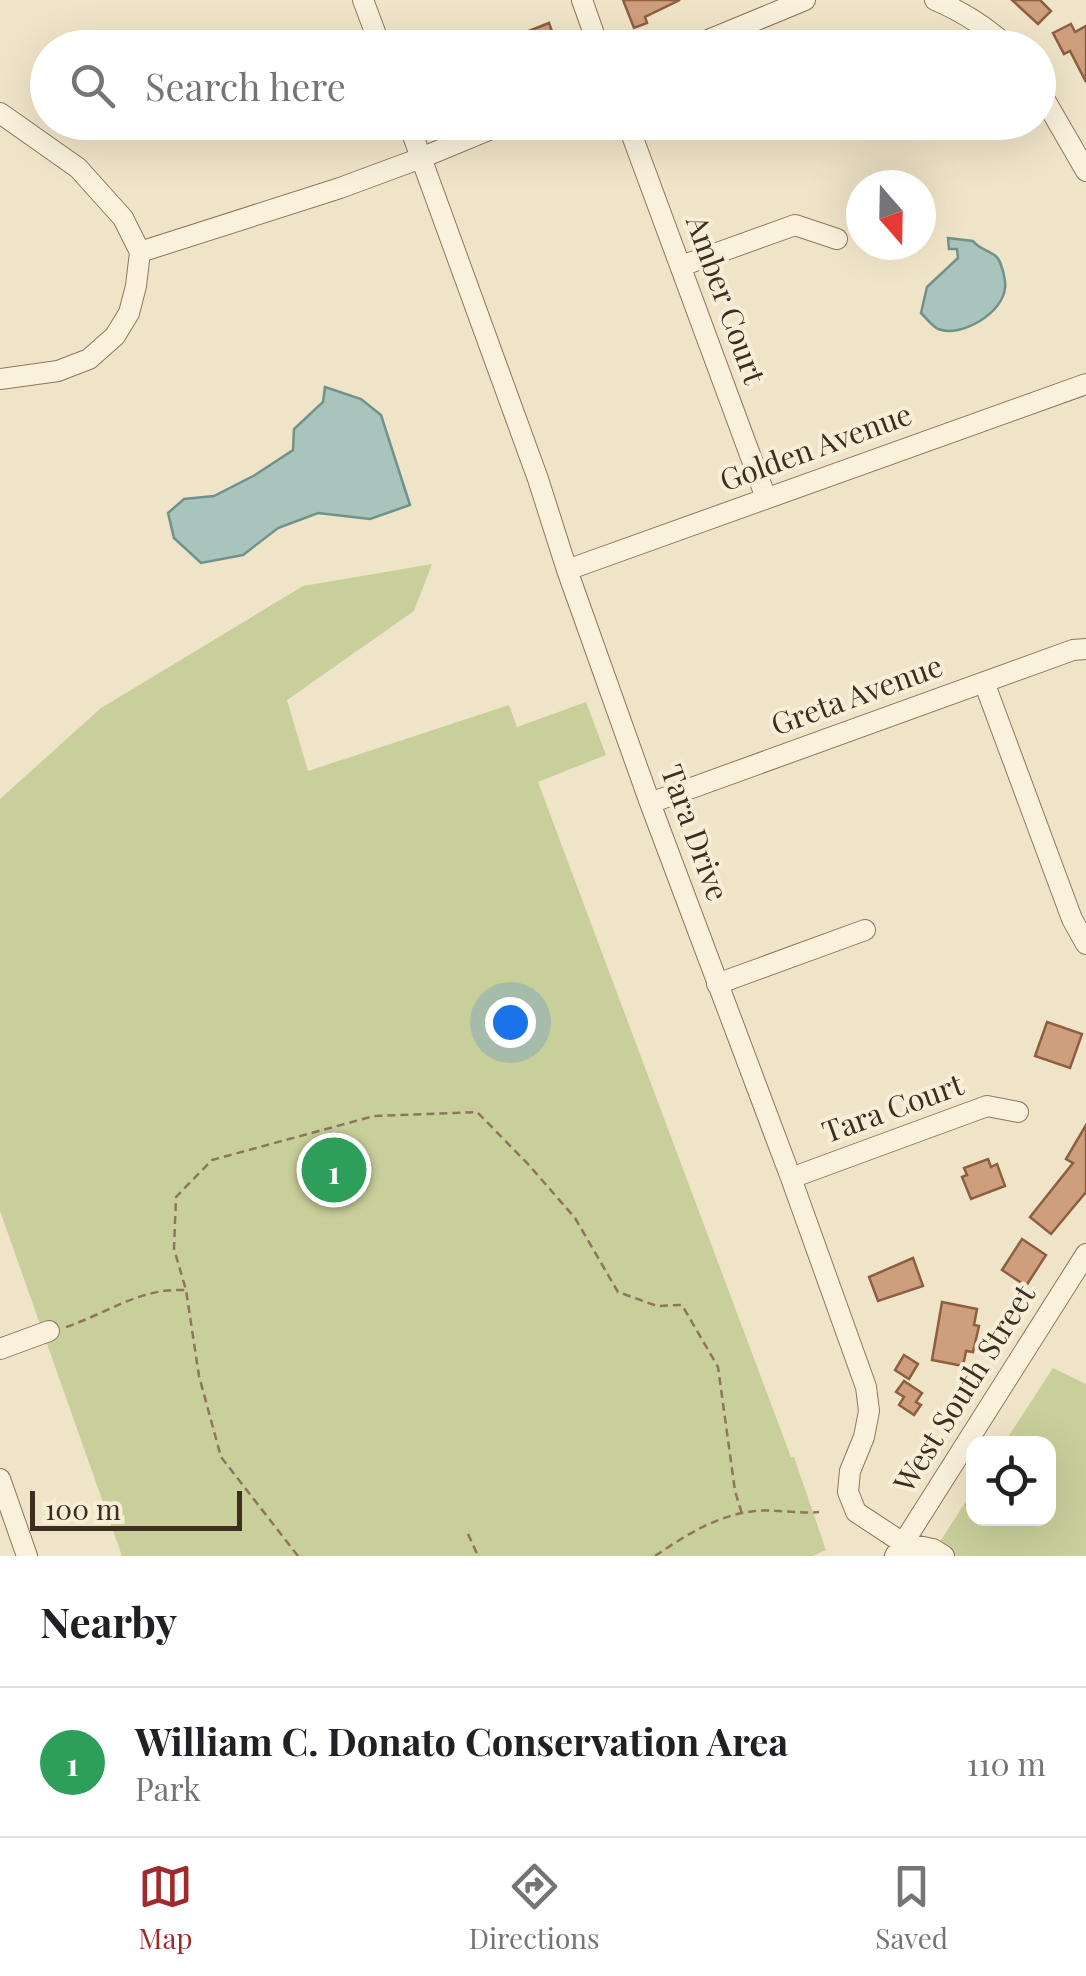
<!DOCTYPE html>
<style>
:root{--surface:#fff;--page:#f2f2f2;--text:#202124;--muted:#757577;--line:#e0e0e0;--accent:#9e2a2b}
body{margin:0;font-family:"Playfair Display",serif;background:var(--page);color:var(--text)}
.controls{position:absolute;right:30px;bottom:30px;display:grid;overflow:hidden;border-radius:20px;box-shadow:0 10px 40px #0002}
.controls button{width:90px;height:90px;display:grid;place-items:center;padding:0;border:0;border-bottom:2px solid var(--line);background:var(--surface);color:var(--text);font:50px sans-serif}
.compass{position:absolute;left:846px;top:170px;width:90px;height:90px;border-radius:50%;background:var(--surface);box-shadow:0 10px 40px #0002;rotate:160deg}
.scale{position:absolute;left:30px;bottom:25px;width:212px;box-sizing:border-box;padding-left:10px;border:5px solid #3d2e20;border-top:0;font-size:28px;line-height:35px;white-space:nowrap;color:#3d2e20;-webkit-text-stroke:8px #f7eed8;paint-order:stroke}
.you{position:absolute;left:510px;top:1022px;width:35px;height:35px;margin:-25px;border:8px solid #fff;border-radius:50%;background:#1a73e8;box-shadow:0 0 0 15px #1a73e833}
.badge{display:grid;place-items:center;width:65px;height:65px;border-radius:50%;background:var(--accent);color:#fff;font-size:32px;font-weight:700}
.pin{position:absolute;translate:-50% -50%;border:5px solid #fff;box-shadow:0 2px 10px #0006}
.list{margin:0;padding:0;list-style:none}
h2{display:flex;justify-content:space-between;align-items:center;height:130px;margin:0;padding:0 40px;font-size:42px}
h2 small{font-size:32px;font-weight:400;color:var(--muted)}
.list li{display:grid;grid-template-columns:65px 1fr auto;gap:30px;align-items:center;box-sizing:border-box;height:150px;padding:0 40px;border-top:2px solid var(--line)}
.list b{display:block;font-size:38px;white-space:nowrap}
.list p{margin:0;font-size:32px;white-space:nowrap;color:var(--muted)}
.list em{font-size:32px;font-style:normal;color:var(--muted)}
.icon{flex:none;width:55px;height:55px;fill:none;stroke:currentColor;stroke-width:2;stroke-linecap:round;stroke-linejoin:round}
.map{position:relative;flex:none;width:1086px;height:1556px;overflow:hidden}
.search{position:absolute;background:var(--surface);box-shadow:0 10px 40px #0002;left:30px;right:30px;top:30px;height:110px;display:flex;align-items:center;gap:25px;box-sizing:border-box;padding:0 35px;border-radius:55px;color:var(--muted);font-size:38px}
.sheet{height:280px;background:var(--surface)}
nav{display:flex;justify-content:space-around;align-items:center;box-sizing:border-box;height:140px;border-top:2px solid var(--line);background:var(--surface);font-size:28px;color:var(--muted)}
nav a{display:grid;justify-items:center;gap:5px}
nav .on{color:var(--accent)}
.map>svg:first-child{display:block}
</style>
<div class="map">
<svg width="1086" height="1556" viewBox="0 0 1086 1556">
<rect width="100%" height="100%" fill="#f0e4c8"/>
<path fill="#c9cf9b" d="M432,564L414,611L287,700L308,771L509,705L517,727L586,702L606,755L538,782L791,1457H794L826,1550L813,1556H122L0,1211V799L101,708L303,586Z
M1053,1368L1086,1384V1556H931L973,1490L974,1518H1048V1444L1004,1443Z"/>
<path fill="#a9c4bc" stroke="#6f938a" stroke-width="2.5" d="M948,238L973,241C981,252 997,250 1001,265C1003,270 1006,282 1005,288C1003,313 961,338 938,329C932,326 926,318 921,313L927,287L958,258L957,249H949Z
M325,387L361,399L381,415L410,505L370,519L318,513L278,528L243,555L201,563L174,538L168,513L184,499L214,496L255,475L293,450L294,429L323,402Z"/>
<path fill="#cf9f7d" stroke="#8d5f41" stroke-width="2.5" d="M623,0H680L645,17L647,23L634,28Z
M1012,0H1040L1051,11L1038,24Z
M549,23L558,48H521L516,36Z
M1071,24L1075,32L1086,26V82L1070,51L1064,54L1053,33Z
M1047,1022L1082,1034L1070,1068L1035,1056Z
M1086,1125V1192L1051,1234L1030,1217L1073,1163L1066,1159Z
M988,1159L991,1167L997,1164L1005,1186L971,1199L962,1177L967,1175L964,1168Z
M1022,1239L1046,1255L1026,1286L1002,1270Z
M913,1258L923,1286L878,1301L869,1277Z
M942,1302L977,1309L974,1325L979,1326L973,1352L966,1351L963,1366L932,1360Z
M904,1355L918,1364L909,1379L895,1370Z
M904,1381L922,1393L916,1402L921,1405L914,1415L899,1405L904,1397L896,1392Z"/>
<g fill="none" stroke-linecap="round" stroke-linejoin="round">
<g stroke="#8d765c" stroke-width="22">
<path id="minor" d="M363,0L381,48
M582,0L599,48
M935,0C963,12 987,27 1009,48
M689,48L805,0
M1038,88L1086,171
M0,113L78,168L123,218L140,252L136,286L129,313L115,336L89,359L58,371L0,379
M408,122L538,479L567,570L650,803L791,1178L866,1387L869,1411L864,1437L850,1471L848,1492L856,1512L903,1543L913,1556
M627,122L766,498
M140,252L340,188L421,158L508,122
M681,266L795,225L837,239
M567,570L1086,384
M984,682L1072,919L1086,944
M650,803L1073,650L1086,649
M717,984L865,930
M791,1178L987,1106L1018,1112
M0,1349L49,1331
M0,1479L27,1556
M903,1543L933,1549L944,1556
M895,1556L1086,1254"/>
</g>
<path stroke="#8d765c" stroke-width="2.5" stroke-dasharray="8 5" stroke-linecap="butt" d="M66,1327C108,1313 139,1288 185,1290
M468,1534L478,1556
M298,1556L221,1457L199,1376L186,1290L174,1249L176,1197L212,1160L374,1116L477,1112L528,1164L575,1218L618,1292L657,1306L682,1305L718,1367L735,1491L742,1514
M655,1556C686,1535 717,1515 755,1511C776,1509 798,1514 819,1512"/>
<use href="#minor" stroke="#faf1dc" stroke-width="20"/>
</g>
<g text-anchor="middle" stroke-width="8" stroke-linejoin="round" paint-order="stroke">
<g font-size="30" fill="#3d2e20" stroke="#f7eed8">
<text transform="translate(725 300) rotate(70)" y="10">Amber Court</text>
<text transform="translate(816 448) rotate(-20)" y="10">Golden Avenue</text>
<text transform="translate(857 696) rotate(-20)" y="10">Greta Avenue</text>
<text transform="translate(694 833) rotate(70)" y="10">Tara Drive</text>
<text transform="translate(893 1109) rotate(-20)" y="10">Tara Court</text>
<text transform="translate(965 1389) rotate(-58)" y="10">West South Street</text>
</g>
</g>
</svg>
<div class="controls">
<button><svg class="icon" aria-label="locate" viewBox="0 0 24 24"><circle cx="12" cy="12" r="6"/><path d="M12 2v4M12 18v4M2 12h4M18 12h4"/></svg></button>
</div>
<svg class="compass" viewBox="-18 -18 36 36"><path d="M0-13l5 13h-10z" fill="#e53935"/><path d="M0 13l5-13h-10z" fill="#757577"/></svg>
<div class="scale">100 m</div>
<div class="you"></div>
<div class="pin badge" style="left:334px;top:1170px;background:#2e9e5b">1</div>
<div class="search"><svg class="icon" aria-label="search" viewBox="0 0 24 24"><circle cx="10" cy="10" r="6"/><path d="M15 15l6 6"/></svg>Search here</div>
</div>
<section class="sheet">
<h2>Nearby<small></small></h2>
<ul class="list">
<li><span class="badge" style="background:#2e9e5b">1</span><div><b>William C. Donato Conservation Area</b><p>Park</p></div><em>110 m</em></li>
</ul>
</section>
<nav>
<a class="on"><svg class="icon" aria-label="map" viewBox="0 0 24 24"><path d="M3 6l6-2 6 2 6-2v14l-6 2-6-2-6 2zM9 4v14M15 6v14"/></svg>Map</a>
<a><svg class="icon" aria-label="directions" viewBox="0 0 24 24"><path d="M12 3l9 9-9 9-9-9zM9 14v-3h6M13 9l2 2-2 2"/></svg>Directions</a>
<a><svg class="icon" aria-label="saved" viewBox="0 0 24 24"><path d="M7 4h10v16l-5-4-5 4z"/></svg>Saved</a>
</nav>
